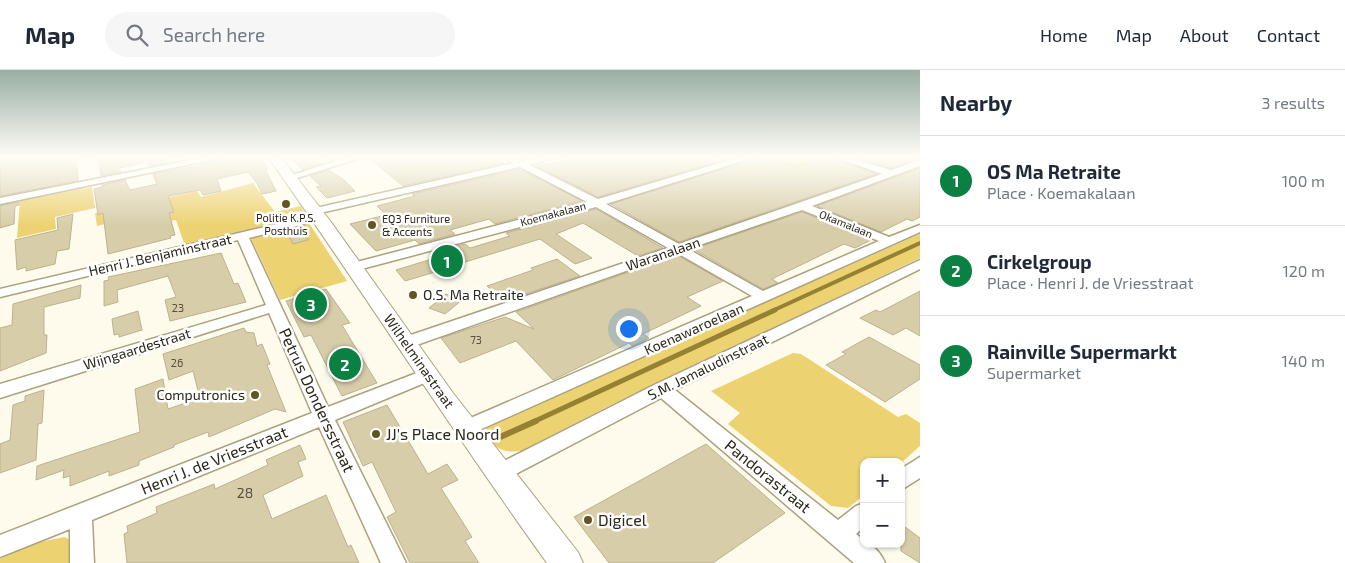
<!DOCTYPE html>
<meta charset="utf-8">
<style>
:root{--surface:#fff;--page:#f6f6f7;--text:#1f2937;--muted:#747a83;--line:#e0e1e3;--accent:#0b8043}
body{margin:0;font-family:"Exo 2",sans-serif;background:var(--page);color:var(--text)}
.controls{position:absolute;right:15px;bottom:15px;display:grid;overflow:hidden;border-radius:10px;box-shadow:0 1px 4px #0004}
.controls button{width:45px;height:45px;display:grid;place-items:center;padding:0;border:0;border-bottom:1px solid var(--line);background:var(--surface);color:var(--text);font:25px sans-serif}
.you{position:absolute;left:628px;top:258px;width:18px;height:18px;margin:-12px;border:4px solid #fff;border-radius:50%;background:#1a73e8;box-shadow:0 0 0 8px #1a73e833}
.badge{display:grid;place-items:center;width:32px;height:32px;border-radius:50%;background:var(--accent);color:#fff;font-size:16px;font-weight:700}
.pin{position:absolute;translate:-50% -50%;border:2px solid #fff;box-shadow:0 1px 5px #0006}
.list{margin:0;padding:0;list-style:none}
h2{display:flex;justify-content:space-between;align-items:center;height:65px;margin:0;padding:0 20px;font-size:21px}
h2 small{font-size:16px;font-weight:400;color:var(--muted)}
.list li{display:grid;grid-template-columns:32px 1fr auto;gap:15px;align-items:center;box-sizing:border-box;height:90px;padding:0 20px;border-top:1px solid var(--line)}
.list b{display:block;font-size:19px;white-space:nowrap}
.list p{margin:0;font-size:16px;white-space:nowrap;color:var(--muted)}
.list em{font-size:16px;font-style:normal;color:var(--muted)}
.icon{flex:none;width:28px;height:28px;fill:none;stroke:currentColor;stroke-width:2;stroke-linecap:round;stroke-linejoin:round}
.map{position:relative;flex:none;width:920px;height:493px;overflow:hidden}
header{display:flex;align-items:center;gap:30px;box-sizing:border-box;height:70px;padding:0 25px;background:var(--surface);border-bottom:1px solid var(--line)}
header strong{font-size:24px}
nav{display:flex;gap:28px;margin-inline-start:auto;font-size:18px}
.search{width:350px;height:45px;background:var(--page);display:flex;align-items:center;gap:12px;box-sizing:border-box;padding:0 18px;border-radius:28px;color:var(--muted);font-size:19px}
main{display:flex}
aside{flex:1;background:var(--surface)}
.map>svg:first-child{display:block}
</style>
<header>
<strong>Map</strong>
<div class="search"><svg class="icon" aria-label="search" viewBox="0 0 24 24"><circle cx="10" cy="10" r="6"/><path d="M15 15l6 6"/></svg>Search here</div>
<nav><a>Home</a><a>Map</a><a>About</a><a>Contact</a></nav>
</header>
<main>
<div class="map">
<svg width="920" height="493" viewBox="0 0 920 493">
<rect width="100%" height="100%" fill="#fffbec"/>
<path fill="#edd272" d="M768,87H819C804,105 786,93 768,87Z
M253,113L275,142L301,136L307,147L185,176L176,150L165,152L145,143L97,156L95,143L197,121L201,127Z
M92,117L95,138L55,147L56,159L17,168L20,130Z
M309,153L347,211L280,230L250,166Z
M920,164V188L613,334L521,381C503,383 496,379 485,365L486,357L510,345Z
M793,283L801,284L898,347L906,344L920,353V376L901,393L864,392V425L848,438L831,436L728,354L740,343L711,321Z
M65,467L73,472L72,493H0V489L39,472Z"/>
<g fill="none" stroke-linecap="round" stroke-linejoin="round">
<path stroke="#958033" stroke-width="4" d="M772,241L920,173"/>
<path stroke="#958033" stroke-width="5" d="M533,352L775,240"/>
<path stroke="#958033" stroke-width="6" d="M498,368L536,351"/>
</g>
<path fill="#d7cda9" stroke="#bcb28f" d="M0,87H76L78,111L0,126Z
M98,87H143L144,93L119,98L121,102L101,106Z
M160,87H164L167,93L150,96L147,90Z
M227,87H259L268,98L265,99L276,121L262,124L257,113L248,102L217,109L221,121L203,125L200,120L168,126L174,142L169,143L175,165L170,166L171,168L108,184L103,143L98,145L94,119L102,117V115L125,110L130,120L157,114L153,104L198,96Z
M289,87H313L321,94L303,100Z
M368,87H493L504,93L403,116Z
M584,87H704L716,92L598,127L537,96Z
M767,87L798,97L823,87H832L876,104L679,172L611,134L755,89Z
M855,87H920V88L891,98Z
M920,98V147L912,151L907,149L881,162L817,136Z
M329,100L344,110L355,121L327,128L316,117L321,116L310,106Z
M517,100H522L582,131L495,154L489,149L450,160L455,164L419,174L415,170L376,181L350,154L386,145L377,136L415,126L412,124Z
M19,132V135L15,136L14,154L0,158V136Z
M596,139L663,178L638,186L583,153L556,164L592,188L575,194L540,169L462,193L446,179L465,174L470,178L510,166L506,163Z
M802,142L871,170L855,178L844,174L772,209L778,213L763,219L693,179Z
M73,144L69,179L57,181L55,194L26,201V197L17,200L15,170L58,160L57,148Z
M301,159L308,170L293,174L287,162Z
M221,183L234,214L238,213L246,232L170,251L165,230L176,227L168,206L117,220L118,232L104,236V211L109,210L108,207Z
M677,185L723,211L687,227L701,236L643,264L649,268L632,276L629,273L553,310L516,271L460,293L441,268L505,247L534,259L516,242Z
M432,189L442,200L405,211L396,200Z
M557,189L580,206L504,231L487,216L533,200L531,198Z
M81,215L80,228L44,237V265H47L46,283L0,301V258L12,255L13,234Z
M326,219L350,253L342,255L377,313L342,326L311,265L304,267L286,231Z
M920,221V266L906,258L893,265L860,248L876,240L880,242Z
M446,224L462,230L445,244L429,238Z
M138,241L142,260L119,267V264L114,265L112,249Z
M244,258L246,262L254,263L257,276L262,274L270,294L267,295L286,342L275,339L209,367L208,362L174,375V377L139,391V395L109,406V401L70,416V406L63,408L64,400L36,410L37,396L140,362L135,319L163,309L168,339L200,328L193,301L169,310L163,284Z
M869,267L920,295V309L885,332L826,295L846,284L842,282Z
M44,320L42,353L38,354L36,390L0,403V374L10,370L13,335L25,331V326Z
M387,335L428,404L447,394L458,410L441,418L472,467L465,471L479,493H410L387,447L396,442L372,392L363,396L343,352Z
M706,374L785,443L713,493H609L574,447Z
M300,375L306,389L298,392L303,406L263,425L272,449L326,425L348,477L351,475L359,493H127L124,464L128,462L127,456L157,443L156,437L214,414L215,419L268,395L266,390Z
M901,454L920,468V493L901,481Z"/>
<g fill="none" stroke-linecap="round" stroke-linejoin="round">
<g stroke="#aca27f" stroke-width="3">
<path id="minor" d="M206,87H225L0,134V128Z
M348,87H363L294,109L286,107Z
M503,87H514L522,91L540,87H557L530,95L598,129L740,87H755L606,134L679,174L882,104L834,87H848L891,100L920,90V96L812,136L889,167L920,155V162L466,366L459,363L456,358L459,353L752,226L677,183L411,277H399L397,273L399,269L668,178L596,137L354,201L347,197L349,194L587,132L520,97L316,144L310,141L316,138L513,93ZM802,140L879,171L763,221L688,179Z
M320,144L326,147L324,149L249,168L328,337L422,301L428,299L434,301L437,305L434,309L335,350L406,493H381L319,357L92,450L94,493H70V459L0,487V465L312,343L269,243L0,328V314L266,235L238,170L0,227V219Z
M920,190V199L675,320L838,450L856,436L864,433V457L856,464L864,470V474C874,474 881,484 885,493H854L661,328L506,409L499,412L492,409L489,403L492,397L656,314Z
M920,387V408L901,420V399Z"/>
</g>
<g stroke="#aca27f" stroke-width="2">
<path id="tertiary" d="M268,87H281L331,152L453,323L578,482L583,493H547C451,360 363,221 268,87Z"/>
</g>
<use href="#minor" fill="#fff" fill-rule="evenodd"/>
<use href="#tertiary" fill="#fff" fill-rule="evenodd"/>
</g>
<linearGradient id="sky" x2="0" y2="1"><stop stop-color="#99aea4"/><stop offset="0.56" stop-color="#fffdf6"/><stop offset="1" stop-color="#fffdf6" stop-opacity="0"/></linearGradient>
<rect width="920" height="156" fill="url(#sky)"/>
<g fill="#625521" stroke="#fff" stroke-width="2">
<circle cx="286" cy="134" r="5"/>
<circle cx="372" cy="155" r="5"/>
<circle cx="413" cy="225" r="5"/>
<circle cx="255" cy="325" r="5"/>
<circle cx="376" cy="364" r="5"/>
<circle cx="588" cy="450" r="5"/>
</g>
<g text-anchor="middle" stroke-width="5" stroke-linejoin="round" paint-order="stroke">
<g font-size="11" fill="#2b2719" stroke="#fff">
<text transform="translate(553 144) rotate(-15)" y="4">Koemakalaan</text>
<text transform="translate(846 154) rotate(22)" y="4">Okamalaan</text>
</g>
<g font-size="11" fill="#2b2719" stroke="#fff">
<text x="286" y="152">Politie K.P.S.<tspan x="286" dy="13">Posthuis</tspan></text>
<text x="382" y="153" text-anchor="start">EQ3 Furniture<tspan x="382" dy="13">&amp; Accents</tspan></text>
</g>
<g font-size="11" fill="#56503d">
<text x="178" y="242">23</text>
<text x="476" y="274">73</text>
<text x="177" y="297">26</text>
</g>
<g font-size="14" fill="#2b2719" stroke="#fff">
<text transform="translate(663 184) rotate(-19)" y="5">Waranalaan</text>
<text transform="translate(160 185) rotate(-13)" y="5">Henri J. Benjaminstraat</text>
<text transform="translate(694 259) rotate(-24)" y="5">Koenawaroelaan</text>
<text transform="translate(137 279) rotate(-17)" y="5">Wijngaardestraat</text>
<text transform="translate(419 291) rotate(55)" y="5">Wilhelminastraat</text>
<text transform="translate(708 297) rotate(-26)" y="5">S.M. Jamaludinstraat</text>
</g>
<g font-size="14" fill="#2b2719" stroke="#fff" text-anchor="start">
<text x="423" y="230">O.S. Ma Retraite</text>
<text x="245" y="330" text-anchor="end">Computronics</text>
</g>
<g font-size="14" fill="#56503d">
<text x="245" y="428">28</text>
</g>
<g font-size="16" fill="#2b2719" stroke="#fff">
<text transform="translate(317 330) rotate(65)" y="6">Petrus Dondersstraat</text>
<text transform="translate(214 390) rotate(-22)" y="6">Henri J. de Vriesstraat</text>
<text transform="translate(768 406) rotate(39)" y="6">Pandorastraat</text>
</g>
<g font-size="16" fill="#2b2719" stroke="#fff" text-anchor="start">
<text x="386" y="370">JJ's Place Noord</text>
<text x="598" y="456">Digicel</text>
</g>
</g>
</svg>
<div class="controls">
<button>+</button>
<button>−</button>
</div>
<div class="you"></div>
<div class="pin badge" style="left:447px;top:191px">1</div>
<div class="pin badge" style="left:345px;top:294px">2</div>
<div class="pin badge" style="left:311px;top:234px">3</div>
</div>
<aside>
<h2>Nearby<small>3 results</small></h2>
<ul class="list">
<li><span class="badge">1</span><div><b>OS Ma Retraite</b><p>Place · Koemakalaan</p></div><em>100 m</em></li>
<li><span class="badge">2</span><div><b>Cirkelgroup</b><p>Place · Henri J. de Vriesstraat</p></div><em>120 m</em></li>
<li><span class="badge">3</span><div><b>Rainville Supermarkt</b><p>Supermarket</p></div><em>140 m</em></li>
</ul>
</aside>
</main>
